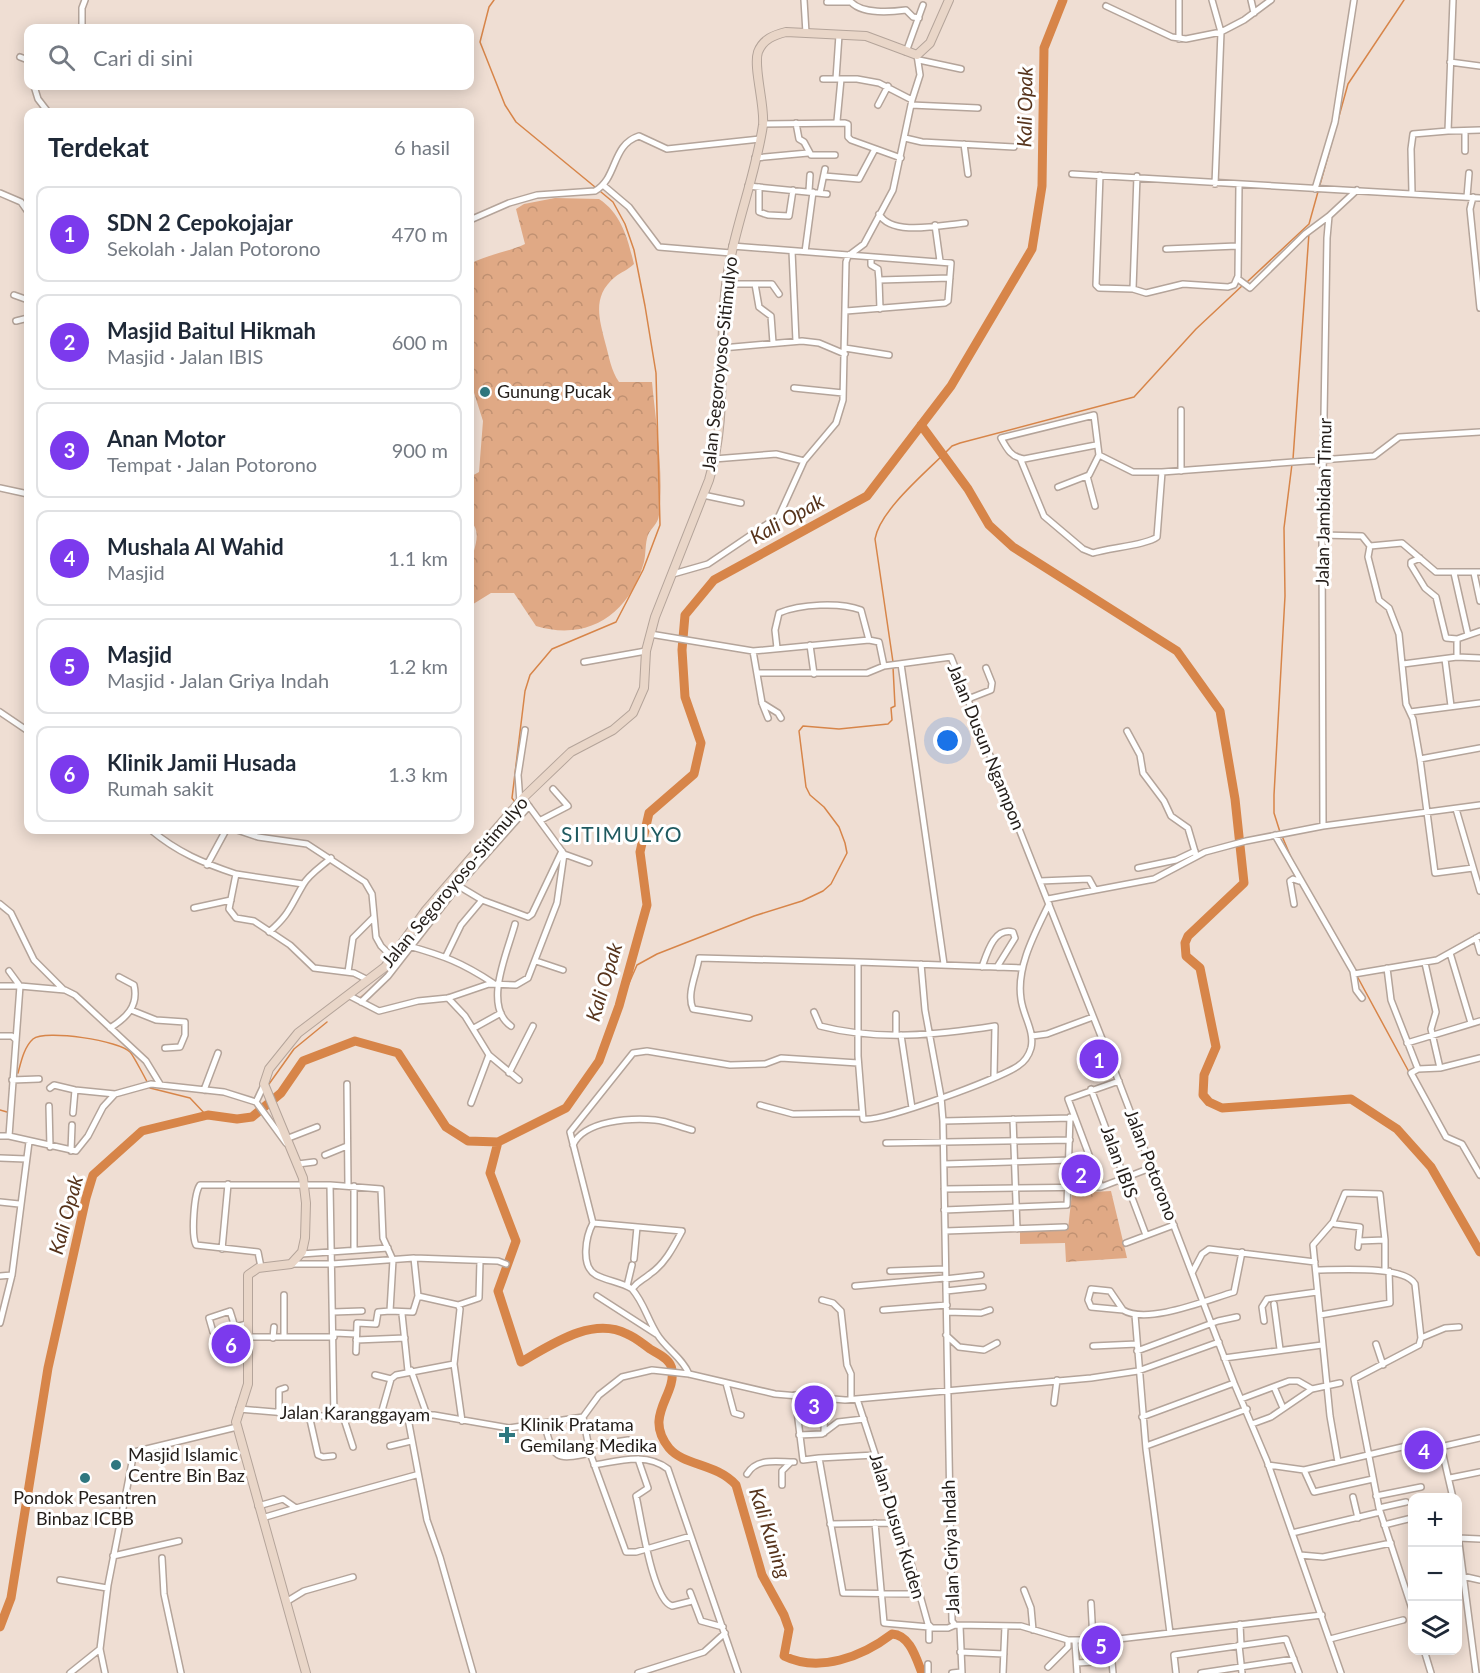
<!DOCTYPE html>
<html lang="id">
<meta charset="utf-8">
<style>
:root{--surface:#fff;--page:#f6f6f7;--text:#1f2937;--muted:#747a83;--line:#e0e1e3;--accent:#7c3aed}
body{margin:0;font-family:Lato,sans-serif;background:var(--page);color:var(--text)}
.controls{position:absolute;right:18px;bottom:18px;display:grid;overflow:hidden;border-radius:12px;box-shadow:0 3px 15px #0003}
.controls button{width:54px;height:54px;display:grid;place-items:center;padding:0;border:0;border-bottom:2px solid var(--line);background:var(--surface);color:var(--text);font:30px sans-serif}
.you{position:absolute;left:948px;top:741px;width:21px;height:21px;margin:-15px;border:4px solid #fff;border-radius:50%;background:#1a73e8;box-shadow:0 0 0 9px #1a73e833}
.badge{display:grid;place-items:center;width:39px;height:39px;border-radius:50%;background:var(--accent);color:#fff;font-size:20px;font-weight:700}
.pin{position:absolute;translate:-50% -50%;border:3px solid #fff;box-shadow:0 2px 6px #0006}
.list{margin:0;padding:0;list-style:none}
h2{display:flex;justify-content:space-between;align-items:center;height:78px;margin:0;padding:0 24px;font-size:26px}
h2 small{font-size:20px;font-weight:400;color:var(--muted)}
.list li{display:grid;grid-template-columns:39px 1fr auto;gap:18px;align-items:center;box-sizing:border-box;height:96px;margin:0 12px 12px;padding:0 12px;border:2px solid var(--line);border-radius:12px}
.list b{display:block;font-size:22px;white-space:nowrap}
.list p{margin:0;font-size:20px;white-space:nowrap;color:var(--muted)}
.list em{font-size:20px;font-style:normal;color:var(--muted)}
.icon{flex:none;width:33px;height:33px;fill:none;stroke:currentColor;stroke-width:2;stroke-linecap:round;stroke-linejoin:round}
.map{position:relative;flex:none;width:1480px;height:1673px;overflow:hidden}
.search{position:absolute;background:var(--surface);box-shadow:0 3px 15px #0003;left:24px;top:24px;width:450px;height:66px;display:flex;align-items:center;gap:15px;box-sizing:border-box;padding:0 21px;border-radius:12px;color:var(--muted);font-size:22px}
.panel{position:absolute;background:var(--surface);box-shadow:0 3px 15px #0003;left:24px;top:108px;width:450px;height:726px;border-radius:12px}
.map>svg:first-child{display:block}
</style>
<div class="map">
<svg width="1480" height="1673" viewBox="0 0 1480 1673">
<defs>
<pattern id="forest-crowns" width="20" height="18" patternUnits="userSpaceOnUse" patternTransform="scale(1.5)"><rect width="20" height="18" fill="#e0a985"/><path d="M2 6a3 3 0 1 1 6 0M12 15a3 3 0 1 1 6 0" fill="none" stroke="#c09172"/></pattern>
</defs>
<rect width="100%" height="100%" fill="#efded3"/>
<path fill="url(#forest-crowns)" d="M555,198L599,199C622,214 628,240 634,264C628,270 621,272 615,277C592,296 599,318 605,342C609,356 611,371 619,382H652C656,424 664,474 659,515C658,524 651,528 648,535C645,543 646,554 644,562C630,613 589,642 536,626L514,593H491L470,606C470,593 467,578 470,566C472,553 484,532 470,521V477L479,472L483,421L470,380V264C488,254 506,253 525,244L516,209L524,204Z
M1111,1191L1127,1258L1066,1262L1065,1243L1020,1244V1231L1068,1229L1072,1193Z"/>
<g fill="none" stroke-linecap="round" stroke-linejoin="round">
<path stroke="#d78549" stroke-width="1.5" d="M494,0L489,7L480,42L505,105L516,122L595,187
M1247,282L1309,224L1348,84L1404,0
M1293,459L1309,233
M893,662L875,539C880,509 930,469 952,446L960,443L1134,397L1196,329L1243,285
M515,802L512,798L525,691L530,675L552,649L616,622L643,570L660,525L656,373L645,306L634,250L625,224L613,202L601,192
M1280,832L1274,813V795L1285,596L1284,528L1292,464
M1282,836L1293,862
M458,882L520,809
M386,974L454,886
M1357,976L1409,1072
M361,997L370,990
M619,1006L637,965L657,954L754,916L802,901L823,891L831,884L847,853L845,843L839,827L824,807L810,795L806,787L799,731L803,726L839,729L888,724L892,720L891,708L895,706L893,667
M18,1073C21,1062 24,1047 33,1039C45,1029 121,1041 130,1052C133,1055 148,1083 150,1088L190,1098L206,1115
M269,1084L294,1049L327,1022
M0,1110L7,1112"/>
<path stroke="#d78549" stroke-width="9" d="M921,425L968,489L989,525L1013,547L1177,651L1220,711L1235,799L1244,883L1188,936L1185,943L1186,956L1200,968L1216,1047L1204,1075L1203,1095L1209,1102L1222,1108L1351,1099L1397,1129L1431,1167L1480,1252
M498,1142L490,1173L516,1241L498,1291L521,1362C551,1345 592,1316 627,1334C635,1337 643,1344 650,1349C658,1354 671,1359 672,1370C676,1396 643,1416 669,1448C684,1466 716,1463 736,1485L762,1575L784,1615L789,1629L784,1656C819,1673 862,1657 892,1634C910,1635 916,1658 922,1673
M0,1627L11,1598L48,1368L86,1198L93,1175L142,1131L208,1115L237,1119L252,1117L281,1093L303,1061L355,1041L398,1053L446,1127L468,1141L498,1142L566,1108L599,1061L619,1006L647,905L640,852L649,813L694,774L701,743L685,697L682,650L685,615L714,580L867,496L951,386L1032,249L1042,186L1044,48L1063,0"/>
<g stroke="#b4a49a" stroke-width="8">
<path id="minor" d="M804,0L806,33
M1179,0V39
M1251,0L1254,13
M1453,0L1448,131L1480,130
M827,2H851C862,14 891,12 906,10L913,17L919,18
M1106,6L1172,37L1186,39L1221,32L1212,0
M82,28V8L85,0
M906,52L923,5
M20,57L28,60
M919,60L961,69
M1450,62L1480,66
M823,79H857L879,83L912,100
M836,79L839,35
M34,86L38,99L48,112
M878,105L888,86
M911,105L978,108
M837,121L841,79
M796,123L799,139L804,142L811,155H835
M763,124L845,123L848,124V137L851,140L901,158
M1465,131V151
M905,138L922,142L1014,147
M964,144L968,174
M755,158L808,153
M1072,174L1480,198
M1100,175L1096,285L1099,288L1133,289L1146,293L1183,284L1228,287L1234,285L1238,276L1239,185
M824,176L859,179L875,149
M1215,184L1221,32L1244,20L1271,0
M603,185L629,207L659,247L731,253
M748,186L827,194
M759,187V212L768,215L789,216L793,190
M1315,189L1335,122L1354,0
M809,191L810,175
M0,193L21,202L28,212
M820,193L825,169
M1412,193L1411,149L1413,134L1448,131
M1467,197L1469,173
M1473,197L1470,209L1480,308
M879,214C892,237 941,225 965,223
M470,220L509,203L537,195L595,191C618,178 611,145 639,136L667,149L760,139
M935,225L940,261
M732,246L951,263L948,301L945,303L846,311
M1166,249L1237,246
M792,251L796,341
M805,252L813,192
M871,258V265L878,269L879,280L950,278
M1238,279L1250,288L1305,234L1329,216
M879,280L880,309
M726,284H772L779,294
M755,284L759,307L771,316L773,343
M1133,289L1137,176
M14,295L28,300
M16,321L28,318
M722,348L802,341L819,343L845,354
M845,348L889,355
M794,388L843,393
M1096,445L1024,459C1011,457 1007,449 1001,438L1094,415L1099,455L1133,472H1162L1374,456L1399,437L1480,432
M1020,458L1044,516L1083,549L1093,553C1108,548 1147,545 1157,537L1162,472
M714,459L776,454L804,461
M1181,471V410
M1087,476L1095,506
M1058,487L1089,475L1099,455
M0,488L28,494
M703,495L741,503
M1322,535L1362,536L1370,546L1402,543L1436,572H1480
M1370,546L1368,557L1379,600L1389,608L1399,634L1406,704L1413,719L1420,759L1435,873L1473,868
M1420,558L1411,562V565L1425,588L1436,597L1446,638L1457,639L1480,631
M1454,573L1468,635
M1474,573L1480,601
M673,574L708,564L779,516L804,461L836,423L843,400L846,262L848,256L864,244L893,190L912,100L920,75L917,55
M650,634L753,651
M1457,639V657
M810,645L814,674
M777,648L775,630L779,613C800,604 840,602 861,610L869,640
M1445,659L1451,706
M584,662L646,651
M901,664L944,964
M1403,664L1457,657L1480,658
M757,673H867L884,666
M968,699L991,690L992,683L986,668
M762,703L778,713L781,718
M0,712L28,731
M1410,712L1480,703
M768,718L762,703L753,651L869,640L879,642L884,666L951,657L1112,1064L1234,1383L1267,1461L1341,1673
M1127,731L1140,755L1143,773L1164,801L1171,816L1188,828L1196,855
M1420,759L1480,748
M523,798L564,854L589,863
M520,802L518,775L525,730
M1456,809L1480,891
M541,820L568,806L553,789
M1323,826L1322,535L1327,238L1329,216L1357,190
M151,830C177,852 203,863 236,874L229,909L236,918L254,921L290,945L314,968L354,973L368,980
M237,830L258,837L307,844L365,882L372,894L376,937L381,946L392,957
M1275,835L1353,971L1356,990L1362,998
M207,865L226,830
M1138,868L1176,860L1195,851
M236,874L303,884
M1040,881L1089,879L1095,890
M457,885L482,900L528,917L532,914L562,851
M1048,899L1154,879L1205,852L1246,841L1323,826L1480,805
M0,904L11,913L34,960L63,989
M1294,904L1290,881L1293,879L1299,881
M194,908L231,900
M269,932C289,915 290,907 303,885C308,875 322,866 331,858
M1476,938L1480,952
M409,946C444,956 461,962 493,983
M1450,953L1471,1023
M446,956L461,925L482,900
M536,961L563,970
M1425,963L1436,1012L1431,1029L1440,1068
M921,964L925,1010L941,1097L943,1121L952,1621L955,1625
M982,967C987,953 994,927 1013,932L1015,938L997,967
M1022,968L858,962V1056L863,1119C883,1122 998,1079 1018,1066C1024,1062 1029,1055 1031,1048C1035,1031 1023,1016 1021,999C1016,967 1035,933 1049,904
M1387,968L1391,1000L1418,1069L1440,1068L1480,1058
M348,972L353,938L374,917
M1354,974L1437,960L1480,936
M0,986H20L9,971
M348,995L379,1011L418,1001L448,998L489,984L516,985L528,978L557,903L564,854
M448,998L465,1016L489,1055L519,1080
M361,1002L388,976L458,886L529,806
M131,1010L156,1020L185,1022V1035L180,1047L165,1048
M814,1012L820,1026C877,1041 938,1035 995,1026L994,1076
M896,1014V1035
M749,1018L693,1009C686,994 697,973 699,958L858,962
M511,1026C482,1006 508,951 515,924
M110,1028C126,1018 139,1006 134,985L119,977
M474,1028L501,1013
M901,1035L912,1108
M0,1036H12L16,1040
M1032,1036L1047,1034L1093,1017
M1407,1043L1480,1021
M1418,1069L1411,1073L1446,1137L1462,1144L1480,1175
M509,1073L533,1026
M12,1080L39,1079
M347,1084L348,1186
M50,1088L54,1085L75,1090L115,1094
M1091,1089L1146,1235
M204,1090L218,1053
M256,1102L264,1085
M471,1103L489,1055
M760,1105L793,1114L861,1113
M49,1106L50,1147
M73,1113L75,1090
M1013,1119L1017,1229
M943,1121L1072,1118
M0,1136H9L76,1151L88,1136L103,1107L115,1094L151,1084L224,1092L256,1102L286,1143
M9,1136L20,986L65,990L75,995L146,1061L160,1084
M286,1139L317,1127
M886,1143L1070,1140
M573,1145C584,1120 631,1118 655,1120C667,1121 680,1127 692,1130
M71,1151L72,1125
M325,1155L347,1146
M0,1158L26,1159
M298,1164L314,1162
M944,1164L1071,1160
M330,1185L334,1417
M1101,1187L1068,1099L1119,1081
M944,1189L1101,1187L1153,1167
M0,1202L19,1204
M944,1210L1067,1205L1070,1117
M593,1223L570,1132L633,1053L647,1051L730,1065L765,1064L781,1058L858,1063
M1335,1224L1360,1227L1358,1247
M945,1231L1065,1227
M1359,1241L1385,1240
M1126,1243L1174,1225
M222,1249L228,1184
M354,1250V1186
M301,1254L388,1248
M414,1258L498,1261L506,1264
M634,1259L637,1227
M291,1264H332L414,1258L418,1296
M261,1267L258,1252L196,1245C191,1235 194,1193 200,1185H330L381,1189L383,1238L393,1260L390,1311L413,1312L418,1296L458,1305L460,1309L454,1364L462,1421
M1316,1270C1337,1270 1404,1265 1415,1284L1421,1338L1419,1345L1354,1379L1379,1508L1412,1609
M890,1271L945,1269
M1192,1273L1202,1254L1209,1249L1315,1262
M0,1276L12,1275
M945,1279L981,1275
M627,1286L632,1265
M855,1286L945,1278
M632,1289C621,1282 607,1281 596,1275C580,1266 586,1236 593,1223L682,1231C674,1246 665,1264 650,1274C642,1281 640,1279 632,1289C644,1303 647,1318 657,1334C666,1349 682,1357 689,1374
M1091,1289L1110,1291L1123,1310L1091,1307L1088,1300Z
M946,1291L983,1287
M597,1296L656,1334
M822,1300L833,1303L841,1311L847,1365L851,1374V1399
M1274,1304L1280,1349
M458,1305L479,1298L480,1261
M883,1310L947,1305
M1123,1310C1147,1325 1207,1300 1234,1292L1242,1252
M333,1312L362,1311
M947,1312L981,1313L990,1310
M402,1314L408,1371
M1135,1315L1146,1449L1170,1633
M1320,1315L1390,1303L1389,1271
M1264,1321L1262,1307L1267,1299L1317,1292
M0,1323L12,1275L29,1142
M235,1327L230,1311L209,1318L213,1332H215L247,1324
M335,1333L356,1334
M946,1335L959,1347L984,1350L997,1343
M248,1337H334
M284,1337V1295
M273,1338L274,1327
M1421,1338L1445,1328L1459,1327
M356,1340L405,1338
M1376,1344L1383,1365
M1093,1346L1137,1344
M1137,1351L1218,1321L1237,1317
M356,1352L357,1323L376,1324L378,1312L390,1311
M1224,1358L1322,1345
M411,1370L427,1415
M375,1375L391,1379
M726,1383L734,1413L741,1415
M1274,1387L1283,1408
M795,1395L803,1460L819,1458L843,1593L918,1594
M857,1399L911,1563L928,1624L932,1628H948L955,1625L1021,1626L1068,1640H1110L1322,1615
M1241,1399L1289,1381H1298L1312,1389
M1054,1403L1057,1380
M239,1409L334,1417L381,1414L434,1415L509,1428L583,1417L599,1395L622,1377L652,1370L689,1374L775,1394L845,1400L1091,1378L1138,1371L1219,1342
M279,1413V1390L285,1388
M407,1413L427,1520L440,1557L473,1673
M381,1414L391,1379L396,1375L454,1364
M309,1415L318,1455L323,1457L333,1456
M343,1416L353,1447
M583,1417L590,1453L626,1552H636L691,1536
M1142,1417L1234,1383
M544,1423C554,1458 553,1461 590,1453
M1252,1424L1271,1417L1312,1389L1340,1383
M824,1433L825,1397
M799,1435L822,1434L838,1422L864,1419
M390,1446L411,1441
M589,1446L628,1440
M1146,1446L1247,1409
M1440,1447L1480,1438
M819,1458L875,1455
M638,1459L648,1488L636,1496C641,1516 652,1600 672,1606L692,1601
M1338,1462L1330,1416L1313,1245L1333,1222L1345,1193L1380,1194L1385,1240V1271
M594,1465C619,1461 646,1452 668,1469L738,1673
M1268,1465L1304,1470L1432,1440L1443,1455L1453,1498
M1304,1470L1314,1492L1373,1479
M747,1474C757,1457 778,1462 794,1462
M1450,1478L1480,1472
M782,1485V1471L790,1463
M1376,1496L1421,1487
M1353,1497L1358,1518
M258,1506L283,1499L296,1508L416,1475
M1379,1508L1406,1502
M262,1518L296,1508
M875,1523L884,1623L929,1627V1640
M830,1524L896,1523
M1384,1525L1412,1518
M1292,1533L1380,1512
M1458,1535L1476,1673
M1458,1538L1480,1539
M1300,1555L1323,1557L1391,1543
M113,1556L179,1541
M162,1558L164,1594L181,1673
M1462,1576L1480,1580
M60,1580L107,1588
M1024,1590L1031,1608L1033,1630
M690,1592L701,1621L723,1627
M286,1602L304,1591L353,1577
M1091,1603L1093,1640
M1240,1624L1241,1645
M960,1626L962,1673
M1330,1639L1403,1620
M1110,1640L1113,1673
M1075,1641L1077,1673
M1239,1645L1242,1673
M1424,1650L1431,1673
M960,1652L1004,1654
M1077,1663L1111,1661
M1048,1667L1068,1647V1640
M70,1673L100,1649
M105,1673L100,1649L108,1585L134,1452L237,1427
M638,1673L704,1652L725,1633
M928,1673V1664
M952,1673L961,1672
M1003,1673L1005,1626
M1176,1673L1174,1655L1286,1639L1299,1673
M1201,1673L1294,1659"/>
</g>
<g stroke="#b4a49a" stroke-width="10">
<path id="secondary" d="M306,1673L236,1422L248,1384V1275L258,1268L291,1264L302,1252L305,1238L306,1203L303,1178L264,1084L269,1069L298,1033L385,967L426,910L523,798L571,752L613,730L633,713L644,688L646,651L655,617L709,480C728,418 718,349 726,285C733,230 755,179 763,125C765,105 753,67 758,52C763,39 774,35 786,32L866,36L917,55L930,43L949,0"/>
</g>
<use href="#minor" stroke="#fff" stroke-width="5"/>
<use href="#secondary" stroke="#e9d6c8" stroke-width="8"/>
</g>
<g fill="#2f777f" stroke="#fff" stroke-width="2">
<circle cx="485" cy="392" r="6"/>
<path d="M504 1426h6v6h6v6h-6v6h-6v-6h-6v-6h6z"/>
<circle cx="116" cy="1465" r="6"/>
<circle cx="85" cy="1478" r="6"/>
</g>
<g text-anchor="middle" stroke-width="6" stroke-linejoin="round" paint-order="stroke">
<g font-size="18" fill="#241e1a" stroke="#fff">
<text transform="translate(720 364) rotate(-84)" y="6">Jalan Segoroyoso-Sitimulyo</text>
<text transform="translate(1324 502) rotate(-89)" y="6">Jalan Jambidan Timur</text>
<text transform="translate(986 747) rotate(68)" y="6">Jalan Dusun Ngampon</text>
<text transform="translate(455 882) rotate(-50)" y="6">Jalan Segoroyoso-Sitimulyo</text>
<text transform="translate(1119 1162) rotate(70)" y="6">Jalan IBIS</text>
<text transform="translate(1151 1165) rotate(69)" y="6">Jalan Potorono</text>
<text transform="translate(355 1414) rotate(1)" y="6">Jalan Karanggayam</text>
<text transform="translate(897 1526) rotate(73)" y="6">Jalan Dusun Kuden</text>
<text transform="translate(951 1547) rotate(-92)" y="6">Jalan Griya Indah</text>
</g>
<g font-size="18" fill="#241e1a" stroke="#fff" text-anchor="start">
<text x="497" y="398">Gunung Pucak</text>
<text x="520" y="1431">Klinik Pratama<tspan x="520" dy="21">Gemilang Medika</tspan></text>
<text x="128" y="1461">Masjid Islamic<tspan x="128" dy="21">Centre Bin Baz</tspan></text>
<text x="85" y="1504" text-anchor="middle">Pondok Pesantren<tspan x="85" dy="21">Binbaz ICBB</tspan></text>
</g>
<g font-size="20" font-style="italic" fill="#57341c" stroke="#fff">
<text transform="translate(1025 107) rotate(-89)" y="7">Kali Opak</text>
<text transform="translate(787 519) rotate(-29)" y="7">Kali Opak</text>
<text transform="translate(604 982) rotate(-73)" y="7">Kali Opak</text>
<text transform="translate(66 1215) rotate(-75)" y="7">Kali Opak</text>
<text transform="translate(770 1533) rotate(72)" y="7">Kali Kuning</text>
</g>
<g font-size="21" letter-spacing="1.5" fill="#1f5a60" stroke="#fff">
<text x="622" y="842">SITIMULYO</text>
</g>
</g>
</svg>
<div class="controls">
<button>+</button>
<button>−</button>
<button><svg class="icon" aria-label="layers" viewBox="0 0 24 24"><path d="M12 4l9 5-9 5-9-5zM3 14l9 5 9-5"/></svg></button>
</div>
<div class="you"></div>
<div class="pin badge" style="left:1099px;top:1059px">1</div>
<div class="pin badge" style="left:1081px;top:1174px">2</div>
<div class="pin badge" style="left:814px;top:1405px">3</div>
<div class="pin badge" style="left:1424px;top:1450px">4</div>
<div class="pin badge" style="left:1101px;top:1645px">5</div>
<div class="pin badge" style="left:231px;top:1344px">6</div>
<div class="search"><svg class="icon" aria-label="search" viewBox="0 0 24 24"><circle cx="10" cy="10" r="6"/><path d="M15 15l6 6"/></svg>Cari di sini</div>
<section class="panel">
<h2>Terdekat<small>6 hasil</small></h2>
<ul class="list">
<li><span class="badge">1</span><div><b>SDN 2 Cepokojajar</b><p>Sekolah · Jalan Potorono</p></div><em>470 m</em></li>
<li><span class="badge">2</span><div><b>Masjid Baitul Hikmah</b><p>Masjid · Jalan IBIS</p></div><em>600 m</em></li>
<li><span class="badge">3</span><div><b>Anan Motor</b><p>Tempat · Jalan Potorono</p></div><em>900 m</em></li>
<li><span class="badge">4</span><div><b>Mushala Al Wahid</b><p>Masjid</p></div><em>1.1 km</em></li>
<li><span class="badge">5</span><div><b>Masjid</b><p>Masjid · Jalan Griya Indah</p></div><em>1.2 km</em></li>
<li><span class="badge">6</span><div><b>Klinik Jamii Husada</b><p>Rumah sakit</p></div><em>1.3 km</em></li>
</ul>
</section>
</div>
